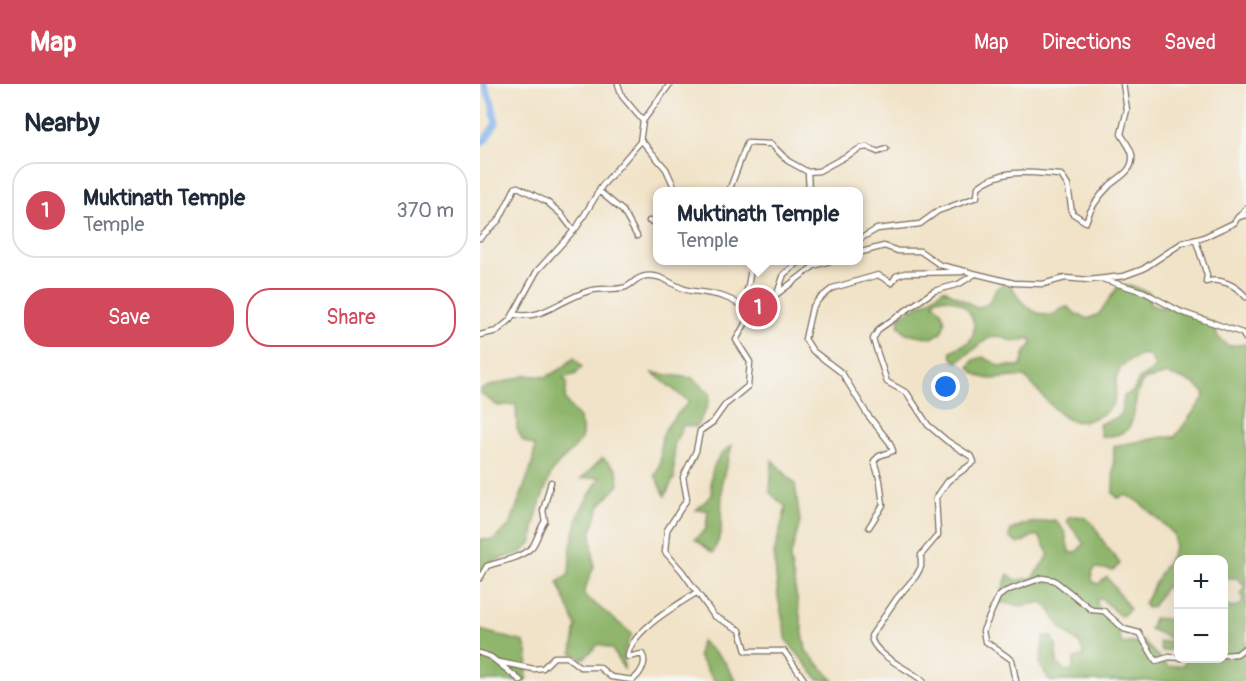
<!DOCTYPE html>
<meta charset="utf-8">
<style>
:root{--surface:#fff;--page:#f6f6f7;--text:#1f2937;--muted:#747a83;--line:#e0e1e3;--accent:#d1495b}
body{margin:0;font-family:Pangolin,sans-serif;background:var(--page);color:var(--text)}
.controls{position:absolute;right:18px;bottom:18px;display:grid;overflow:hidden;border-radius:12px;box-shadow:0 6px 24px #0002}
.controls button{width:54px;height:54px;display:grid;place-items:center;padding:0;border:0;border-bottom:2px solid var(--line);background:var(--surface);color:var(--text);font:30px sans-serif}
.you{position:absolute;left:466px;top:303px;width:21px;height:21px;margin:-15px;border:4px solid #fff;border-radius:50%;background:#1a73e8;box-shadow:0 0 0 9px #1a73e833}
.badge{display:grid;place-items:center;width:39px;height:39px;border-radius:50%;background:var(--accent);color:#fff;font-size:20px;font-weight:700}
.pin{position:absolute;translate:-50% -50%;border:3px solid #fff;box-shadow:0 2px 6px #0006}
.popup{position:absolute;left:173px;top:103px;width:210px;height:78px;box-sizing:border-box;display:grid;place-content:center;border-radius:12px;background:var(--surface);filter:drop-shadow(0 2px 4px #0005);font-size:20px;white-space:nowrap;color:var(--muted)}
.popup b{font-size:22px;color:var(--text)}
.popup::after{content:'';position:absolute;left:50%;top:100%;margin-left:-12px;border:12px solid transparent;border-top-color:var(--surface)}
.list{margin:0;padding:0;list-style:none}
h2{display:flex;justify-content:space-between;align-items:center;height:78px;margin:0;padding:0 24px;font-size:26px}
h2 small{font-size:20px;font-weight:400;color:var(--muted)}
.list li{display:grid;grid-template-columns:39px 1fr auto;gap:18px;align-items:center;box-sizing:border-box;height:96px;margin:0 12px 12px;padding:0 12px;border:2px solid var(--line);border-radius:24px}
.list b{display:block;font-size:22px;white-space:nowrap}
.list p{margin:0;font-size:20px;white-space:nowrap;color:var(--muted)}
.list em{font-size:20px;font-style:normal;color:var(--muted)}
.actions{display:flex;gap:12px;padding:18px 24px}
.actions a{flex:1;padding:14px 0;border:2px solid var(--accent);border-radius:24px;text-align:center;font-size:21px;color:var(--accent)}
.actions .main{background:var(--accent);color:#fff}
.map{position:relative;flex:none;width:766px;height:597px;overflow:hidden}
header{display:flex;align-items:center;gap:36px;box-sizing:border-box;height:84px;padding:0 30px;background:var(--accent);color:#fff}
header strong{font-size:28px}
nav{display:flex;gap:33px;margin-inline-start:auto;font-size:21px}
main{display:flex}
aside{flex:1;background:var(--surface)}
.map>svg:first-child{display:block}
</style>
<header>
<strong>Map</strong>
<nav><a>Map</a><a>Directions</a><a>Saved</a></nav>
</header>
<main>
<aside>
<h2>Nearby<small></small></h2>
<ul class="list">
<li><span class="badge">1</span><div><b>Muktinath Temple</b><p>Temple</p></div><em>370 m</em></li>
</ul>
<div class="actions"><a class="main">Save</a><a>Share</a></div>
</aside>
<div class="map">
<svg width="766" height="597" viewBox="0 0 766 597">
<rect width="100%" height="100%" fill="#f6f6f2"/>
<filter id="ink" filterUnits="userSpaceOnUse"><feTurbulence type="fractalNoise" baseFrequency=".0167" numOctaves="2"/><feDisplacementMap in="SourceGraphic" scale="12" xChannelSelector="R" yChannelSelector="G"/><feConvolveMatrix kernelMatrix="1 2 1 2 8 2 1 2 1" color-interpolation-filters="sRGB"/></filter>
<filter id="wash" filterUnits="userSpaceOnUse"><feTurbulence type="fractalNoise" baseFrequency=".008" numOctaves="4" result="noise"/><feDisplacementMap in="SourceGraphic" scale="24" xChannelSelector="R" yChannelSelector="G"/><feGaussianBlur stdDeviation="1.35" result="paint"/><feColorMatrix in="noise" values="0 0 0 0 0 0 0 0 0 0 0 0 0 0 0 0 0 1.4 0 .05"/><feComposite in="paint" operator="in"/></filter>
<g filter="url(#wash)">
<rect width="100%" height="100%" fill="#f1e3c8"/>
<path fill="#8fb66c" stroke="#657045" stroke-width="1.5" d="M523,200L533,204C538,217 555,233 571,231C578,230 581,223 588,223L596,230L608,235L619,230L637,204L650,201L670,209L669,219C677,225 683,224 692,221L733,239L738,253L748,262L766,260V597H570L560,581L564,552H572L576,562L577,580L589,588L593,586L594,575L604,571C602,557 591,554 582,545C574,536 573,525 562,518L541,522L518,518L528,490L536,496L552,494L569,471L559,452H553L538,460L529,453L531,446L544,440L575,436L585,448L589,468L595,469L604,460L587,437L589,433C613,428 614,445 625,460C629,468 636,472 640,480L633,486L615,484L612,489V497L618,500L627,493L650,525L642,532L639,531L621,514L617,515V521L636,540L642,560L663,557L688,583L704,581L705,575L744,574V521L752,524L761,521L763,516L761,508L765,503L758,494H744V476H698V509L686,502L672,523L667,524L664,519C670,511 673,502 678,493C686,477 698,470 694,450L657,416L645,411L638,414L633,409L634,362L684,353H695L723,315L725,309L713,299L688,290L664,296C646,319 667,354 621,352L619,340L639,333L642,328L644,312L653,308L659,295L676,284L670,273L662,270C657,275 647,276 643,281C625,302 652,321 609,336C602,338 593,338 587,335C570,325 559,305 544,293C525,291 504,303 489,283L494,276L503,273L520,282H541L545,268L552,260L550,254L535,258L518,252L509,254L477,278L472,274L471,267L489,258C505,235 480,210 456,215L454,219C467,231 470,246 452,254L426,249L418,241L421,231L448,217L464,205L497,224L508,220L516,205Z
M94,274L102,283L96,290L83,294L87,298L85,314C88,323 97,329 100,337C111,364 79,370 71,390C63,411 53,433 53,456C39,477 26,469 10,479C6,481 3,488 0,491V455L13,456L30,441L52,381L55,362L43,357L37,345L36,320L18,322L0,309V305L47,291L66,293L81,285Z
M173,289L212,294L230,310L227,323L216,343L203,341L194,362V394L185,412L175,391C185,372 178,370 182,353C186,339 200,328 209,318Z
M252,361L242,397L241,450L233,469L215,455L226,445L228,426H216L232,411C228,389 234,373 252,361Z
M123,374L137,386L139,401L120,421L111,448L114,482L103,510L152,550L144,567V585L132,565L119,560L103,575L92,569L96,542L78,498L89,490L91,461L100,427L120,393L101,395Z
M292,376L315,400L320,438L310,475L326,567L354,597L338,595L307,557L298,513L294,470L306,423L290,409Z
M674,534L698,536V565L681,567L679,558L696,557L670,545Z
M0,546L44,558L48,572L46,597H0Z
M221,557L244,577L256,597H234L218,572Z"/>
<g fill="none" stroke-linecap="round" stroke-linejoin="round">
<path stroke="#83b2ee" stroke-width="7" d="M0,59L5,56L16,39L12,19L4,0"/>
</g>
</g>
<g filter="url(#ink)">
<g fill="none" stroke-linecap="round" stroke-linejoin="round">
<g stroke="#7b6b5a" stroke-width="7">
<path id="minor" d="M138,0L142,12L163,37
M161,56L186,85L196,107
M328,88L339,87L381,64L387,63L398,68L406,65
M119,107L143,127L157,152
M229,107H232
M249,107L267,59L291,60L308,77L328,88L329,107
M759,133L766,124
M169,137L178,139
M0,154L19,136L35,104L38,103L67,118L81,130L94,147
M378,156L397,145L440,140L458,127L497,113L498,103C524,83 550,89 581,91L588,102L592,129L606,138C610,124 620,111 630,101C639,93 654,87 652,71C651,64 644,56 641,50L647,26L643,0
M716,157L727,191L726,198C740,193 757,202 766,213
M378,169L404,162L418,167H440L460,181L534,199L563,200L585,194L609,196L644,192L663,185L702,159L722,154L754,139L758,133L766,131
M622,195L664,208L701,228L762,249L766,255
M297,210L304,190L322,176
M264,222C266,207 272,191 271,176
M33,230C60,238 83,214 109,207C121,203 135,207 146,203C153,200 156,193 166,192C185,190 195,205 212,207C232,209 258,213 270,231L279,228L284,220L334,182L353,176
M270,231L256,256L270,278L268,302L245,321L233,338L220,347L216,367L203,393L207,415L187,446L185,468L202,487L234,532L260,546L266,567H304L325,597
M0,251L17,247L30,236L57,187L97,143L122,102L160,58L163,37L190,0
M389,443L403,421L400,397L394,377L399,372L413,367L410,359L387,330L362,289L333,267L325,255L332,224L339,215L353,204L398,191L412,199L416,192L425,189L482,188
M0,494L7,482C22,477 41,474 52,463C58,455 59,445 65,437L63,427L71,398
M0,569L11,573L41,597
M744,571L757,570L766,563
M19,578L54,585L63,584L74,573H87L100,583H119L131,593L153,596C160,590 168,579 162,570L148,573C148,549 197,521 216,509
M443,597C430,586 392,570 391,552L417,514L436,492L441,483V471L458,451L456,414L468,397L494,378L492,373L467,357L448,341L427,309L407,298L393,255L399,245L454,207L479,200L495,190
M536,597L532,576L505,557L503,547L518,513L526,507L562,494L574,496L612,526L624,527L644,545L659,549L676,577L689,573L703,574"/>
</g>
<use href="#minor" stroke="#fff" stroke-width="4.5"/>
</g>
</g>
</svg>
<div class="controls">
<button>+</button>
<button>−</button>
</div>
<div class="you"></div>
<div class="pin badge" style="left:278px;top:223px">1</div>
<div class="popup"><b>Muktinath Temple</b>Temple</div>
</div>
</main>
